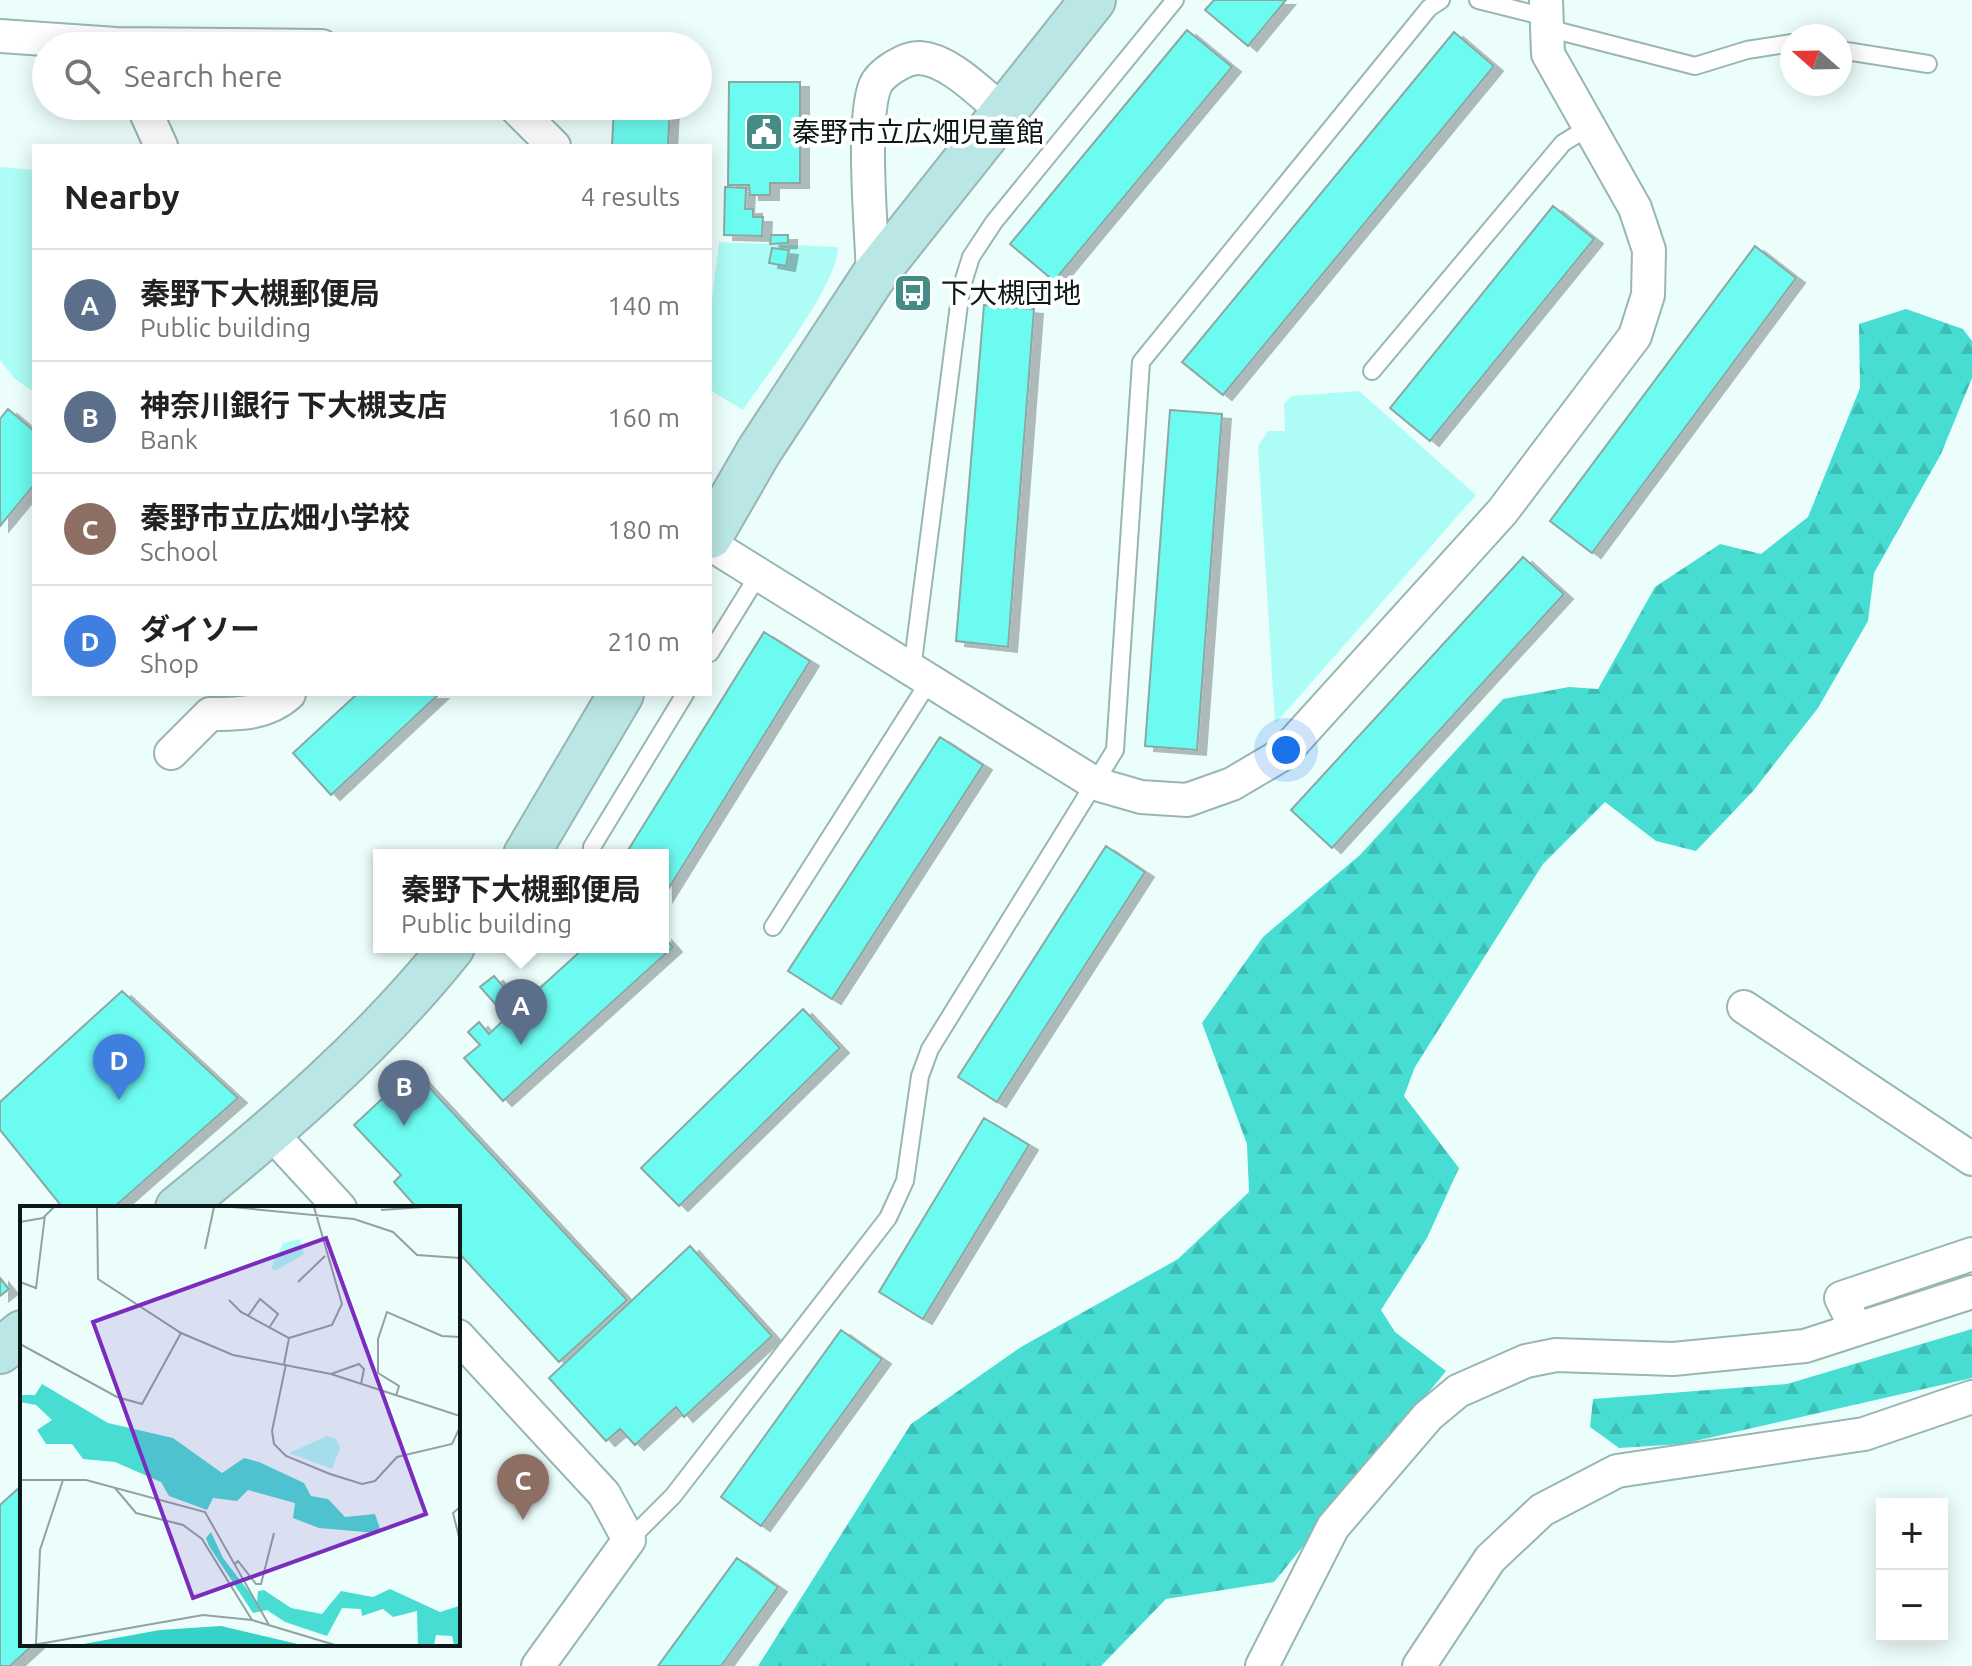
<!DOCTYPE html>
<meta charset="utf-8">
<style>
:root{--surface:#fff;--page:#f2f2f2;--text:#222;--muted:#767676;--line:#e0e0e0;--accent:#458c87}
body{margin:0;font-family:Ubuntu,"Noto Sans JP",sans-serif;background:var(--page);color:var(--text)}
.controls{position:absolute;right:24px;bottom:24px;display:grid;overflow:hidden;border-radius:0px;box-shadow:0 4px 20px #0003}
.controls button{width:72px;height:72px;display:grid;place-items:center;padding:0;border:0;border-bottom:2px solid var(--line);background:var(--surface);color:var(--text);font:40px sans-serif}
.compass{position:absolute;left:1780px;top:24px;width:72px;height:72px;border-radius:50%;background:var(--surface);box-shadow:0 4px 20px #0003;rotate:290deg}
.you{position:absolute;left:1286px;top:750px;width:28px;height:28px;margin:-20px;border:6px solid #fff;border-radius:50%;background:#1a73e8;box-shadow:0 0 0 12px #1a73e833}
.badge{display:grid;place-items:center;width:52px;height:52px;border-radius:50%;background:var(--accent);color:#fff;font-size:26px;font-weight:700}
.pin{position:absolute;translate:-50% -66px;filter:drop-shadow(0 2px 4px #0008)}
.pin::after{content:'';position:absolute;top:42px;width:28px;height:24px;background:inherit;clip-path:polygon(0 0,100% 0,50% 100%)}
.popup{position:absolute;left:373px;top:849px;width:296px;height:104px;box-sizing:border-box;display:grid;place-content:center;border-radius:0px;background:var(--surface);filter:drop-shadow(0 2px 6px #0005);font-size:26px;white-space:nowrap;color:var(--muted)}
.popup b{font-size:30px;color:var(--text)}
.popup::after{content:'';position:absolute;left:50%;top:100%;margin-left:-16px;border:16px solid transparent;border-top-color:var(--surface)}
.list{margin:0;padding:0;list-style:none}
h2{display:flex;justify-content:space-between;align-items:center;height:104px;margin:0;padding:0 32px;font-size:34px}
h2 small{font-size:26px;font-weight:400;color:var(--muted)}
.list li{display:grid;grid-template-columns:52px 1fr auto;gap:24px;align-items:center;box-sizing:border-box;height:112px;padding:0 32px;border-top:2px solid var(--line)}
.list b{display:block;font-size:30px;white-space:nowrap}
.list p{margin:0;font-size:26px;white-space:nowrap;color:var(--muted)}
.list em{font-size:26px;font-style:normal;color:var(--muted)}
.icon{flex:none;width:44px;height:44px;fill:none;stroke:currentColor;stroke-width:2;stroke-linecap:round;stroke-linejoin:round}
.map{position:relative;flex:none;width:1972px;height:1666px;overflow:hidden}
.search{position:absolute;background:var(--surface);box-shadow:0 4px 20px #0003;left:32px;top:32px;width:680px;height:88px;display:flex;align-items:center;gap:20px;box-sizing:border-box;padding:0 28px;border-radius:44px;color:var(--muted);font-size:30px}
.panel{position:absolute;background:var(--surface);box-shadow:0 4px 20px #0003;left:32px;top:144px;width:680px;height:552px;border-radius:0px}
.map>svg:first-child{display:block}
</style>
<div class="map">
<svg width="1972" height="1666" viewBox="0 0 1972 1666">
<defs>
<pattern id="forest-firs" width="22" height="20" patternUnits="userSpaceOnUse" patternTransform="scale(2)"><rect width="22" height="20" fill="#47ddd3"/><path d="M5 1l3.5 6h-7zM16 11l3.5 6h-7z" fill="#3dbdb4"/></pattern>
<filter id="shadow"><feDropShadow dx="9" dy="5" stdDeviation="0" flood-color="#0004"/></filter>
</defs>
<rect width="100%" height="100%" fill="#ecfefc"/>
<path fill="#adfcf5" d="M0,167L34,170V392L14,378L0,360Z
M719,242L838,247C838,285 767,374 743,410L710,390V316Z
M1359,391L1476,495L1275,724L1258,446L1268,431H1285L1284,404L1292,396Z"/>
<path fill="url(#forest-firs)" d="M1906,309L1963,329L1972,341V378L1941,454L1874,573L1868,621L1818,708L1754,790L1696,851L1656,841L1605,802L1543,864L1415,1067L1404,1096L1459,1168L1427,1238L1381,1310L1395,1332L1446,1371L1274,1582L1166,1599L1101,1666H758L911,1424L1021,1347L1178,1259L1249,1192L1247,1144L1202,1023L1263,937L1360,855L1503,699L1569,687L1598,689L1655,587L1720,544L1761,554L1808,517L1860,388L1859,324Z
M1972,1329V1378L1682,1444L1619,1448L1590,1427L1593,1399L1787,1384Z"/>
<path fill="#6cfbf0" stroke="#8ba8a5" stroke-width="2" filter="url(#shadow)" d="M1214,0H1286L1248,46L1205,10Z
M1187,30L1232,67L1054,281L1010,244Z
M1454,32L1494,66L1223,395L1182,362Z
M729,82H800V183H770V195H750L749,185H728Z
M614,106H670L668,146H612Z
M725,187L746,188L745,209H753V217H763L762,236L724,235Z
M1553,206L1594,239L1430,441L1390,408Z
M771,235H788V243L770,244Z
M1755,246L1796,278L1592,553L1550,521Z
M772,248L789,250L786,266L769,263Z
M984,305L1034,309L1008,647L956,641Z
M8,409L34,431V485L0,526V419Z
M1170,410L1222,414L1197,750L1145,746Z
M1523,557L1564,594L1332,848L1291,810Z
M764,632L810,661L664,896L663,855H625Z
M357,694H439L331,795L293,753Z
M940,737L983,765L832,999L788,971Z
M1106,846L1145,872L997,1102L958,1077Z
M663,936L673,947L503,1101L464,1058L480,1045L468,1032L479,1022L489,1034L507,1017L480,987L494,976L520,1006L585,947H663Z
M122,991L238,1098L113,1208H63L0,1130V1102Z
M803,1009L840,1048L679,1206L641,1168Z
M413,1070L627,1300L559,1362L458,1252V1208H417L394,1182L401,1175L354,1125Z
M984,1118L1029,1145L923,1319L879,1292Z
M690,1246L772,1336L684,1417L676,1407L635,1445L620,1429L606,1441L549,1378Z
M0,1278L9,1289L0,1296Z
M841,1330L882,1359L761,1526L721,1497Z
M22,1485V1644H34L10,1666H0V1505Z
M737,1558L778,1587L721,1666H658Z"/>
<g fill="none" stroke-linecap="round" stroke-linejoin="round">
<g stroke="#98b6b3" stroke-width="20">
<path id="lane" d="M1478,0L1546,17
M1547,28L1695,66L1747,50L1792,43
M1840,50L1928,64
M1372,371L1563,143L1589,127
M710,653L759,574
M912,669L961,289L971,257L994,222L1175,0
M592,847L685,694
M773,927L930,680
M629,1540L673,1496L888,1218L905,1181L920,1076L930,1049L1115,750L1141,362L1429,8L1441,0"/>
</g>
<g stroke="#98b6b3" stroke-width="36">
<path id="street" d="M0,36L116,44L322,46
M143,106L161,146
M514,106L554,146
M873,277C872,233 861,123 875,86C880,73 906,57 920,58C950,60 981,94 1003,111
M710,544L1096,784L1141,797L1187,800L1232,784L1283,754L1502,512L1635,336L1648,295L1649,250L1635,208L1548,54L1546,0
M171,753L210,714C239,714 267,714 289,694
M1744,1007L1972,1159
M271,1133L340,1208
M1856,1328L1841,1298L1972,1254
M458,1336L604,1494L629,1540L538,1666
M1262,1666L1333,1527L1428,1416L1458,1391L1526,1361L1556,1355L1673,1359L1805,1346L1972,1292
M1419,1666L1490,1559L1542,1510L1617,1471L1864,1434L1972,1397"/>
</g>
<g stroke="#98b6b3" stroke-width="48">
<path id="secondary" d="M710,536L759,451L873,277L1093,0
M526,855L621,694
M178,1208C276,1129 374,1045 452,947
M0,1351L22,1333"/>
</g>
<use href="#lane" stroke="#fff" stroke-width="16"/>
<use href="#street" stroke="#fff" stroke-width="32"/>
<use href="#secondary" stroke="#bae7e5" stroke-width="44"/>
</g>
<defs>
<g id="civic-square" transform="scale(2)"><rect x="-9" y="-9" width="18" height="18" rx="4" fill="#458c87" stroke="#fff"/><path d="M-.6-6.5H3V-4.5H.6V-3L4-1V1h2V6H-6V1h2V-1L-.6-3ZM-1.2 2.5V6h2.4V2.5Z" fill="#fff"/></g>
<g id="bus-square" transform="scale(2)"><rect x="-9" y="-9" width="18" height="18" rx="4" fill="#458c87" stroke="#fff"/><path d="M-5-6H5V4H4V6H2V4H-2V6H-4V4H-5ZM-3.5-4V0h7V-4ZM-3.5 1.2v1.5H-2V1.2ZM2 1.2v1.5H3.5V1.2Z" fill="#fff"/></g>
</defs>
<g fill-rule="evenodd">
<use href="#civic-square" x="764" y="132"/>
<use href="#bus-square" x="913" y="293"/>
</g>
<g text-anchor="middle" stroke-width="8" stroke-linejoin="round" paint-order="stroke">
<g font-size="28" fill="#0d1918" stroke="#fff" text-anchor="start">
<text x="792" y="142">秦野市立広畑児童館</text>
<text x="941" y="303">下大槻団地</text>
</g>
</g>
<g transform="translate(20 1206)">
<rect width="440" height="440" fill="#ecfefc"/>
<path d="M280,33L284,48L255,65L251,62L263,37ZM307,230L316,233L320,242L312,263L269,247Z" fill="#adfcf5"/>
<path d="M22,178L88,217L153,232L202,267L224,252L239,256L284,277L291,290L308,293L325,311L355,308L360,323L357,327L299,322L273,312L275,297L228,284L217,295L193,292L187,304L149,290L141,276L95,256L63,253L52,238H26L17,224L32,214L16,199L0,196V189H15ZM191,326L203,352L237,396L238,385L244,384L271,402L302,408L321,385L353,391L370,383L420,406L439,400L440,439H434L432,430L416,429L414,439H398L397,405L373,411L363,403L342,410L341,403L322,402L307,430L265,416L247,404L233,407L189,340L186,332Z" fill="#47ddd3"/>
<path d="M201,420L282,439H58L140,424Z" fill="#36d1c7"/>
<path fill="none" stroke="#93a2a1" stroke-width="2" d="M77,1L78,73L161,127L213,149L311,168L440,210M212,1L334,13L373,26L397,49L440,52M361,4L404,1M0,16L23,12L34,1M185,43L194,1M0,76L16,82L25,9M278,76L305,50M209,94L221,106L269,132L264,158M228,110L240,93L258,108L249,122M269,132L312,119L322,98L294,1M0,138L97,191L122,198L161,127M266,158L252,225L254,238L266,250L310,268L342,278L355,275L377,251L432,238L440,221M311,168L339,158L344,163L341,178M376,190L379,180L358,167V133L367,106L422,130L440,131M0,274H66L185,306L249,419M95,282L116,307L163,319L182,333L232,414M439,289L440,262M439,331L433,307L440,301M214,359L218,355L236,378H241L254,327M16,438L20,344L43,274M13,439L183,409L232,414L315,439"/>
<path fill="#7b2cbf" fill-opacity="0.15" stroke="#7b2cbf" stroke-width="4" d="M306,32L406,308L173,392L73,116Z"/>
<rect width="440" height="440" fill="none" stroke="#0d1918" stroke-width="4"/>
</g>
</svg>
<div class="controls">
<button>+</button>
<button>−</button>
</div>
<svg class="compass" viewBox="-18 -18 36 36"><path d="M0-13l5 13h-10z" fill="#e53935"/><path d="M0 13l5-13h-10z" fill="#767676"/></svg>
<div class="you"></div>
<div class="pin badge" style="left:521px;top:1045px;background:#5c6f8a">A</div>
<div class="popup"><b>秦野下大槻郵便局</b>Public building</div>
<div class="pin badge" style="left:404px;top:1126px;background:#5c6f8a">B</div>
<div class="pin badge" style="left:523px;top:1520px;background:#8d6e63">C</div>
<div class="pin badge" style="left:119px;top:1100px;background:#3f7fe0">D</div>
<div class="search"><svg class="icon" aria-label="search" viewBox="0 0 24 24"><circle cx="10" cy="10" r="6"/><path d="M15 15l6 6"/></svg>Search here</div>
<section class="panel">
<h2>Nearby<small>4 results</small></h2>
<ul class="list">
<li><span class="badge" style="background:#5c6f8a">A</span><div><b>秦野下大槻郵便局</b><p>Public building</p></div><em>140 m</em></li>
<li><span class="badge" style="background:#5c6f8a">B</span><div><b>神奈川銀行 下大槻支店</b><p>Bank</p></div><em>160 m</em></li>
<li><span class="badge" style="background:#8d6e63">C</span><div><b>秦野市立広畑小学校</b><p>School</p></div><em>180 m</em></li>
<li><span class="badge" style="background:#3f7fe0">D</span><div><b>ダイソー</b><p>Shop</p></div><em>210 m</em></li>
</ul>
</section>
</div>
